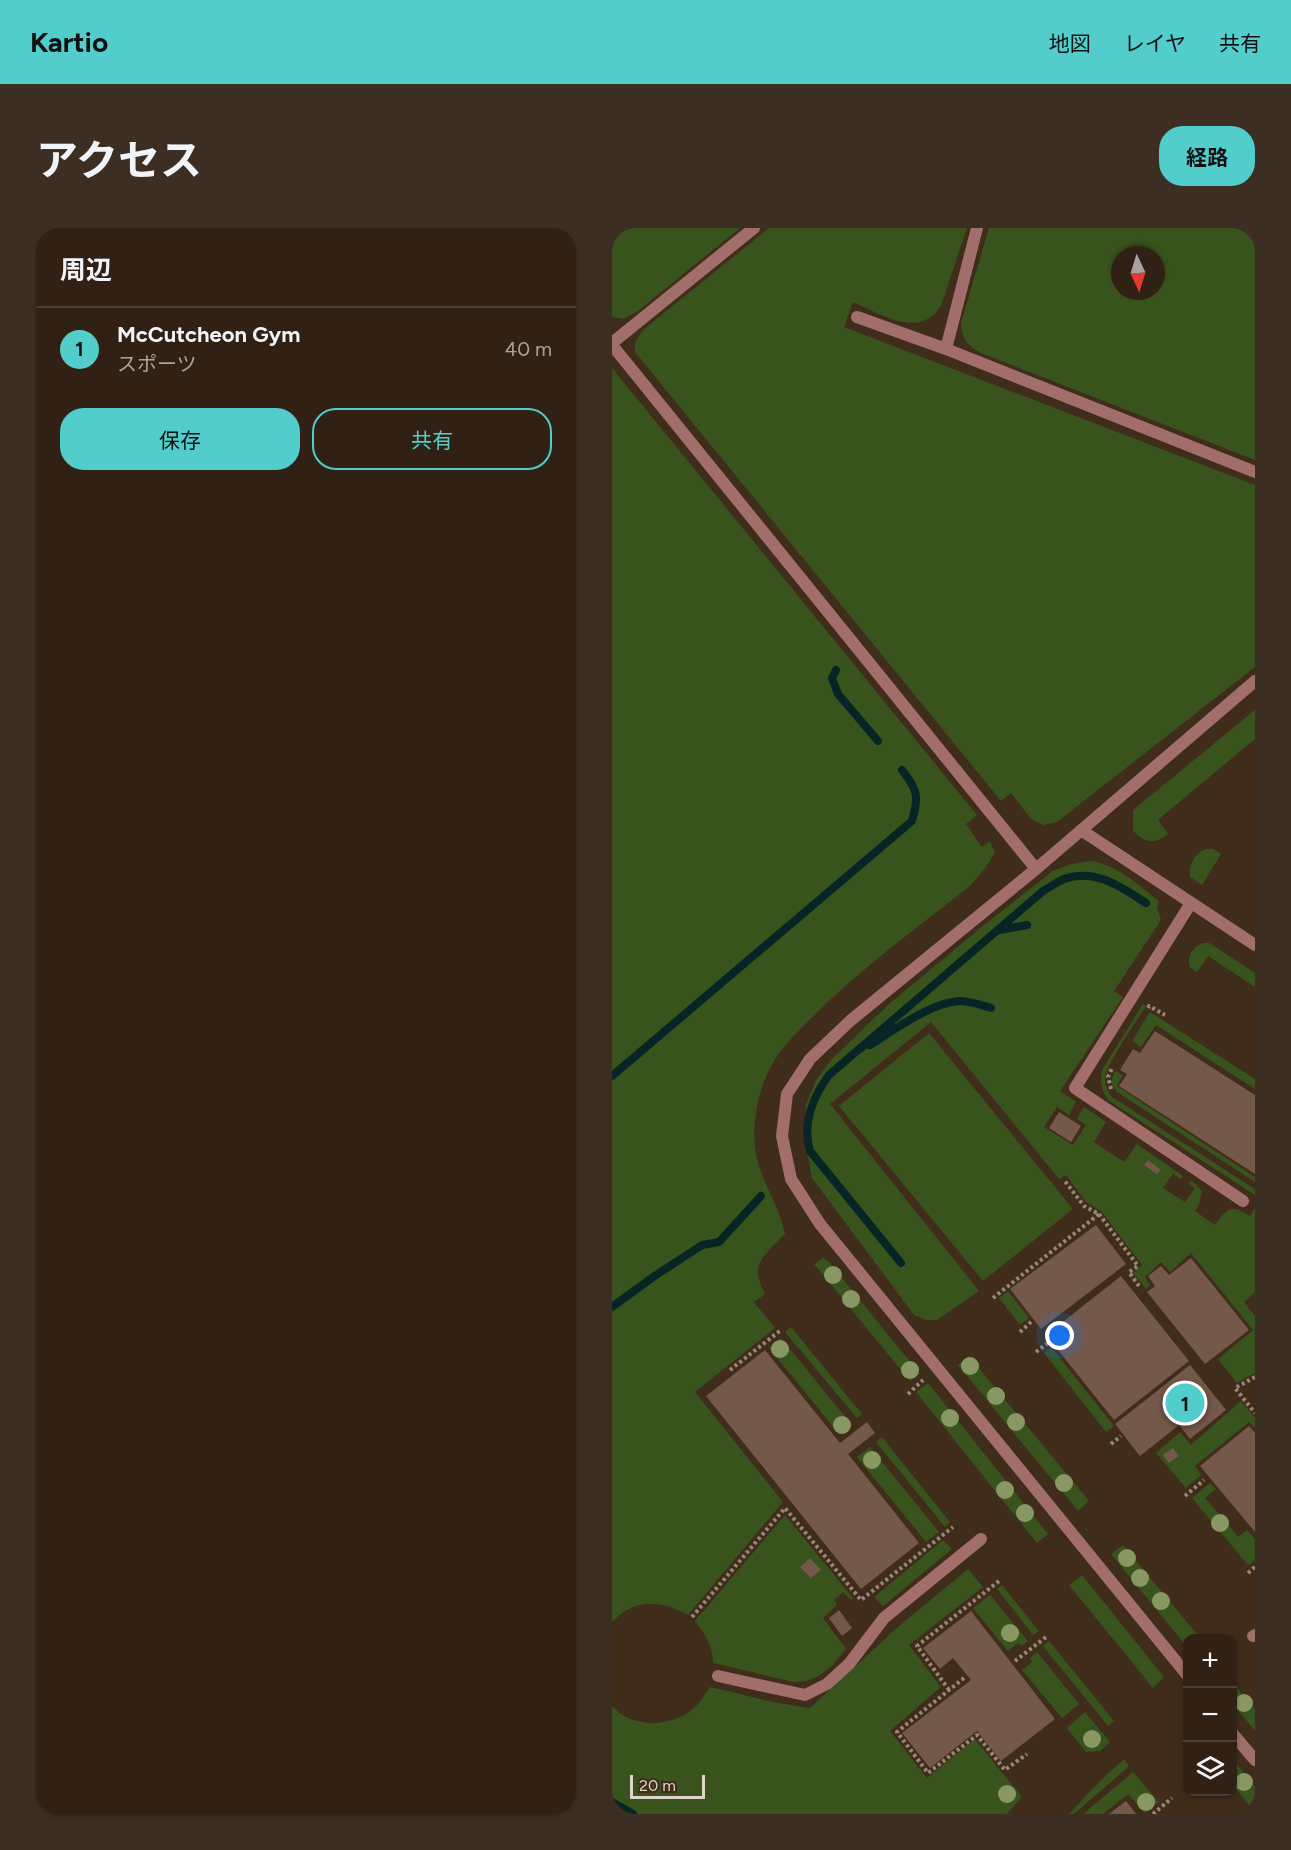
<!DOCTYPE html>
<html lang="ja">
<meta charset="utf-8">
<style>
:root{--surface:#302114;--page:#3c2e22;--text:#f1f3f6;--muted:#a8a3a0;--line:#4b3e34;--accent:#52cdcc}
body{margin:0;font-family:Figtree,"Noto Sans JP",sans-serif;background:var(--page);color:var(--text)}
.controls{position:absolute;right:18px;bottom:18px;display:grid;overflow:hidden;border-radius:12px;box-shadow:0 2px 4px #0004}
.controls button{width:54px;height:54px;display:grid;place-items:center;padding:0;border:0;border-bottom:2px solid var(--line);background:var(--surface);color:var(--text);font:30px sans-serif}
.compass{position:absolute;left:499px;top:18px;width:54px;height:54px;border-radius:50%;background:var(--surface);box-shadow:0 2px 4px #0004;rotate:176deg}
.scale{position:absolute;left:18px;bottom:15px;width:75px;box-sizing:border-box;padding-left:6px;border:3px solid #e0d2c7;border-top:0;font-size:16px;line-height:21px;white-space:nowrap;color:#e0d2c7;-webkit-text-stroke:4px #402c1a;paint-order:stroke}
.you{position:absolute;left:448px;top:1108px;width:21px;height:21px;margin:-15px;border:4px solid #fff;border-radius:50%;background:#1a73e8;box-shadow:0 0 0 9px #1a73e833}
.badge{display:grid;place-items:center;width:39px;height:39px;border-radius:50%;background:var(--accent);color:#111;font-size:20px;font-weight:700}
.pin{position:absolute;translate:-50% -50%;border:3px solid #fff;box-shadow:0 2px 6px #0006}
.list{margin:0;padding:0;list-style:none}
h2{display:flex;justify-content:space-between;align-items:center;height:78px;margin:0;padding:0 24px;font-size:26px}
h2 small{font-size:20px;font-weight:400;color:var(--muted)}
.list li{display:grid;grid-template-columns:39px 1fr auto;gap:18px;align-items:center;box-sizing:border-box;height:84px;padding:0 24px;border-top:2px solid var(--line)}
.list b{display:block;font-size:22px;white-space:nowrap}
.list p{margin:0;font-size:20px;white-space:nowrap;color:var(--muted)}
.list em{font-size:20px;font-style:normal;color:var(--muted)}
.actions{display:flex;gap:12px;padding:18px 24px}
.actions a{flex:1;padding:14px 0;border:2px solid var(--accent);border-radius:24px;text-align:center;font-size:21px;color:var(--accent)}
.actions .main{background:var(--accent);color:#111}
.icon{flex:none;width:33px;height:33px;fill:none;stroke:currentColor;stroke-width:2;stroke-linecap:round;stroke-linejoin:round}
.map{position:relative;flex:none;width:643px;height:1586px;overflow:hidden;border-radius:24px}
header{display:flex;align-items:center;gap:36px;box-sizing:border-box;height:84px;padding:0 30px;background:var(--accent);color:#111}
header strong{font-size:28px}
nav{display:flex;gap:33px;margin-inline-start:auto;font-size:21px}
.intro{display:flex;align-items:center;justify-content:space-between;box-sizing:border-box;height:144px;padding:0 36px}
h1{margin:0;font-size:42px}
.button{padding:15px 27px;border-radius:24px;background:var(--accent);color:#111;font-size:21px;font-weight:700}
main{display:flex;gap:36px;padding:0 36px}
aside{flex:1;background:var(--surface);border-radius:24px;box-shadow:0 2px 4px #0004}
.map>svg:first-child{display:block}
</style>
<header>
<strong>Kartio</strong>
<nav><a>地図</a><a>レイヤ</a><a>共有</a></nav>
</header>
<div class="intro"><h1>アクセス</h1><a class="button">経路</a></div>
<main>
<aside>
<h2>周辺<small></small></h2>
<ul class="list">
<li><span class="badge">1</span><div><b>McCutcheon Gym</b><p>スポーツ</p></div><em>40 m</em></li>
</ul>
<div class="actions"><a class="main">保存</a><a>共有</a></div>
</aside>
<div class="map">
<svg width="643" height="1586" viewBox="0 0 643 1586">
<rect width="100%" height="100%" fill="#402c1a"/>
<path fill="#39531d" fill-rule="evenodd" d="M0,0H128L26,83L12,91L0,89Z
M157,0H355L329,78C307,112 269,86 241,74L232,99L643,257V439L445,594L432,597L419,591L399,565L389,573L23,124V114L31,102Z
M377,0H643V232L369,125C355,117 350,111 349,95ZM508,27H544V63H508Z
M0,140L365,587L354,596L370,619L378,613L383,625L374,639L359,657C311,695 262,731 218,772C198,791 177,810 162,833C147,858 140,891 143,920C147,951 167,976 173,1006C153,1028 136,1034 153,1066L142,1074L163,1100L83,1164L171,1274L76,1387C49,1372 23,1370 0,1394Z
M643,482V511L546,592L556,606C542,617 534,615 521,603V582Z
M594,621H601L609,626L590,657L578,649C576,637 583,625 594,621Z
M480,633C508,639 525,656 547,673L545,680L549,692L502,763L511,769L448,863L464,874L457,887L445,879L432,899L461,917L474,897L465,891L472,879L494,894L482,914L512,934L525,916L571,948L569,951L561,946L551,960L573,974L583,960L577,956L579,952L590,963L587,976L583,983L603,997C615,981 618,975 638,988L643,980V1064L632,1074L643,1088V1145L625,1155L606,1131L641,1102L579,1025L558,1044L549,1034L533,1049L538,1057L534,1061L521,1045L530,1037L489,983L474,974L454,947L447,951L319,794L218,876L367,1063L325,1092H314L302,1087L200,950L195,923L287,1037L291,1038L292,1034L201,922L199,904L200,888L206,865L218,849L240,830L329,779L347,775L362,777L378,782L381,781L380,779C369,775 359,772 348,772C321,772 278,804 253,818L385,704L414,699L416,697L415,695L389,700C410,683 447,645 476,650C498,653 517,667 535,678L538,674C495,645 479,634 430,659L218,842L203,861L193,901L194,877L204,852L219,832L277,776L377,693L441,643L459,636Z
M591,715H597L643,745V759L596,728L585,744L578,740C574,730 580,719 591,715Z
M531,776L534,778C524,794 494,836 493,852C493,859 496,863 500,869L643,961V967L496,872C489,861 487,852 491,840Z
M538,784L643,851V861L544,797L529,819L520,813Z
M317,805L461,981L371,1053L227,878Z
M503,843L511,847L505,858L643,949V954L505,864L499,854Z
M211,1030L217,1034L308,1146L298,1153L202,1036Z
M396,1063L417,1090L408,1097L387,1070Z
M179,1099L250,1186L245,1190L173,1104Z
M169,1110L240,1197L227,1206L157,1120Z
M439,1119L502,1198L494,1204L432,1125Z
M357,1128L477,1273L466,1283L346,1137Z
M316,1155L436,1306L425,1315L304,1164Z
M629,1173L643,1190V1200L637,1194L583,1238L589,1247L574,1260L544,1225L568,1204L579,1217Z
M270,1209L338,1294L333,1299L264,1214Z
M258,1219L327,1304L314,1314L245,1229Z
M598,1255L604,1261L593,1270L626,1309L635,1302L643,1311V1332L636,1337L580,1270Z
M173,1287L241,1370L239,1372L231,1364L222,1372L225,1377L211,1390L234,1421C220,1439 206,1455 181,1454L101,1435C101,1418 93,1406 83,1393Z
M331,1312L340,1321L271,1378L262,1369Z
M511,1317L588,1410H576L575,1419L499,1326Z
M356,1341L371,1359L297,1417L329,1459L278,1503L315,1550L363,1511L410,1569L395,1586H0V1478C20,1501 59,1499 81,1481C88,1475 93,1466 98,1459L166,1475L198,1480L287,1398Z
M470,1347L552,1449L541,1460L457,1357Z
M390,1357L427,1403L421,1407L385,1361Z
M378,1367L416,1413L410,1418L406,1415L396,1423L361,1380Z
M437,1413L502,1493L496,1498L431,1418Z
M425,1424L467,1476L450,1490L410,1442L420,1434L418,1430Z
M626,1461L643,1481V1503L621,1476V1466Z
M473,1484L498,1514L488,1523L474,1524L455,1500Z
M512,1531L517,1538L462,1586H457L487,1554Z
M621,1531L643,1559V1585L621,1557Z
M521,1544L547,1574L533,1585L516,1566L491,1586H471Z"/>
<g fill="none" stroke-linecap="round" stroke-linejoin="round">
<path stroke="#072525" stroke-width="8" d="M224,442L220,450L226,466L266,513
M387,702L415,697
M258,817C282,802 318,775 347,773C358,773 369,777 379,780
M0,848L300,593C307,569 306,562 290,542
M289,1035L198,923C190,896 201,869 217,847L431,663C438,659 445,654 452,651C483,640 509,659 534,675
M0,1079L44,1047L90,1017L107,1014L149,968
M0,1574L21,1586"/>
</g>
<path fill="#74594a" d="M543,803L643,867V946L507,858L515,846L508,842L521,821L528,825Z
M447,884L469,898L459,914L437,900Z
M536,932L549,942L545,946L532,937Z
M484,997L514,1036L429,1101L398,1061Z
M579,1030L637,1102L593,1136L535,1064L543,1058L536,1048L549,1038L557,1047Z
M509,1048L577,1133L502,1192L434,1107Z
M153,1122L228,1215L255,1194L263,1205L236,1226L307,1315L249,1361L94,1168Z
M578,1137L614,1182L578,1211L567,1197L528,1228L503,1196Z
M637,1198L643,1205V1304L588,1238Z
M561,1220L567,1228L557,1235L551,1227Z
M198,1330L209,1342L199,1350L188,1339Z
M227,1382L240,1400L230,1408L217,1390Z
M359,1383L443,1491L389,1533L365,1503L318,1540L290,1505L359,1452L341,1430L328,1441L311,1420Z
M514,1573L524,1586H497Z"/>
<g fill="none" stroke-linecap="round" stroke-linejoin="round">
<path stroke="#988779" stroke-width="4" stroke-dasharray="3 3" stroke-linecap="butt" d="M536,780L537,778L553,787
M499,861L496,849L500,840
M487,986L526,1038L517,1044L527,1058
M381,1070L487,986L472,978L452,952
M408,1104L420,1093
M424,1124L436,1115
M118,1142L169,1102
M643,1149L623,1160L643,1185
M296,1166L311,1152
M499,1216L509,1208
M573,1268L592,1252
M636,1345L643,1339
M80,1389L173,1280L249,1372L341,1299
M403,1433L434,1409
M352,1450L285,1504L316,1545L365,1507L393,1542L415,1526
M337,1462L305,1418L387,1353
M541,1586L560,1570"/>
<path stroke="#a26e6b" stroke-width="12" d="M245,89L334,121L643,244
M0,115L142,0
M0,117L424,641
M334,121L365,0
M469,602L643,717
M579,675L463,860L631,973
M641,1408L643,1407
M106,1448L193,1467L215,1456L237,1436L272,1390L369,1311
M576,1448L208,996L179,951L170,908L175,866L198,831L238,793L424,641L643,453
M620,1505L643,1532"/>
</g>
<g fill="#899862">
<circle cx="221" cy="1047" r="9"/>
<circle cx="239" cy="1071" r="9"/>
<circle cx="168" cy="1121" r="9"/>
<circle cx="358" cy="1138" r="9"/>
<circle cx="298" cy="1142" r="9"/>
<circle cx="384" cy="1168" r="9"/>
<circle cx="338" cy="1190" r="9"/>
<circle cx="404" cy="1194" r="9"/>
<circle cx="230" cy="1197" r="9"/>
<circle cx="260" cy="1232" r="9"/>
<circle cx="452" cy="1255" r="9"/>
<circle cx="393" cy="1262" r="9"/>
<circle cx="413" cy="1285" r="9"/>
<circle cx="608" cy="1295" r="9"/>
<circle cx="515" cy="1330" r="9"/>
<circle cx="528" cy="1350" r="9"/>
<circle cx="549" cy="1373" r="9"/>
<circle cx="398" cy="1405" r="9"/>
<circle cx="632" cy="1475" r="9"/>
<circle cx="480" cy="1511" r="9"/>
<circle cx="632" cy="1554" r="9"/>
<circle cx="395" cy="1566" r="9"/>
<circle cx="534" cy="1574" r="9"/>
</g>
</svg>
<div class="controls">
<button>+</button>
<button>−</button>
<button><svg class="icon" aria-label="layers" viewBox="0 0 24 24"><path d="M12 4l9 5-9 5-9-5zM3 14l9 5 9-5"/></svg></button>
</div>
<svg class="compass" viewBox="-18 -18 36 36"><path d="M0-13l5 13h-10z" fill="#e53935"/><path d="M0 13l5-13h-10z" fill="#a8a3a0"/></svg>
<div class="scale">20 m</div>
<div class="you"></div>
<div class="pin badge" style="left:573px;top:1175px">1</div>
</div>
</main>
